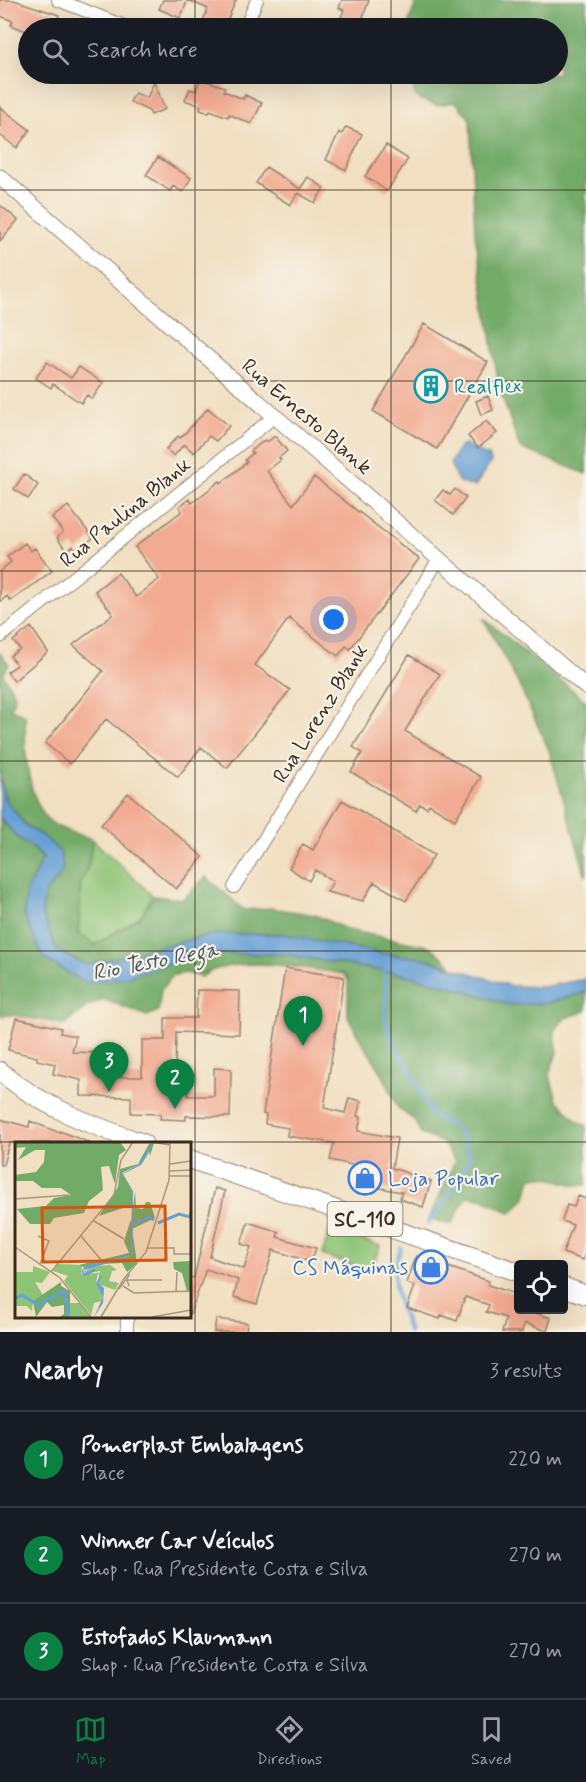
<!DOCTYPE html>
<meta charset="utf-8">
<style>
:root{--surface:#171b24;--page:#242831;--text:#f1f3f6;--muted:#9ea1a6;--line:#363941;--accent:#0b8043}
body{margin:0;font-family:Mynerve,sans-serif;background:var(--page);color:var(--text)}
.controls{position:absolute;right:18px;bottom:18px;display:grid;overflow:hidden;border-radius:6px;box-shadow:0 6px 24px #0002}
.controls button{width:54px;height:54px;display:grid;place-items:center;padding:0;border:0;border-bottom:2px solid var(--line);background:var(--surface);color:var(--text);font:30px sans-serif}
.you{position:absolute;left:334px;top:620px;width:21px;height:21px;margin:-15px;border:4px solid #fff;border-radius:50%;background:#1a73e8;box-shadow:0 0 0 9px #1a73e833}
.badge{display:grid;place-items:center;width:39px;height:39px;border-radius:50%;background:var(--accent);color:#fff;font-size:20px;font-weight:700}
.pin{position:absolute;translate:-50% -50px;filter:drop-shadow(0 2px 3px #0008)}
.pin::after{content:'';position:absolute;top:32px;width:21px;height:18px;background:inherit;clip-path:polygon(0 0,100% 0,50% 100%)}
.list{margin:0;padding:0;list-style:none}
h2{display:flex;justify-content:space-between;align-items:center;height:78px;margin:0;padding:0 24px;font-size:26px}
h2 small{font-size:20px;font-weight:400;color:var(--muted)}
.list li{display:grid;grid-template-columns:39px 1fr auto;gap:18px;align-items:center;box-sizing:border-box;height:96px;padding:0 24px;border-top:2px solid var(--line)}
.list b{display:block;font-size:22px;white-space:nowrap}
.list p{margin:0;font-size:20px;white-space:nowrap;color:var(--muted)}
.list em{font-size:20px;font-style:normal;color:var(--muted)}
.icon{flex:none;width:33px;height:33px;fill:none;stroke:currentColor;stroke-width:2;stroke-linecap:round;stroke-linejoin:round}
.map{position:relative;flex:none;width:586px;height:1332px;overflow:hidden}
.search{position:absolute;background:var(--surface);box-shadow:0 6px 24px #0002;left:18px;right:18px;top:18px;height:66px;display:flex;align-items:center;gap:15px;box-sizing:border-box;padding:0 21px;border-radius:33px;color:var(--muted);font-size:22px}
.sheet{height:366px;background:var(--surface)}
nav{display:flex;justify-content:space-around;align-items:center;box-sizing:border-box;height:84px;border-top:2px solid var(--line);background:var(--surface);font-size:16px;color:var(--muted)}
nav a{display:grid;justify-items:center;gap:3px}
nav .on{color:var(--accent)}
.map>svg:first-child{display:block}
</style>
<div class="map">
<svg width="586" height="1332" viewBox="0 0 586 1332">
<rect width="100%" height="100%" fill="#f7f3e8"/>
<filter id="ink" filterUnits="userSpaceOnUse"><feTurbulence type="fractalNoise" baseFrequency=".0167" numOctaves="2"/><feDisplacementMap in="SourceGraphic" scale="12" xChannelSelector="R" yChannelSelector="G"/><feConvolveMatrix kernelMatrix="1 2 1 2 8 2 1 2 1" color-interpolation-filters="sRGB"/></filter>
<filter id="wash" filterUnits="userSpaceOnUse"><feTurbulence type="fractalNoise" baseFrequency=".008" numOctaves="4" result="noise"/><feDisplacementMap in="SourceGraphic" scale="24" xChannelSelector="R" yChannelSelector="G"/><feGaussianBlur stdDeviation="1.35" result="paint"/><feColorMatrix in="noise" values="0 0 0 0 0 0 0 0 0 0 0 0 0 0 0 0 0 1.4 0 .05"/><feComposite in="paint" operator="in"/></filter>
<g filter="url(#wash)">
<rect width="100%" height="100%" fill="#f1dfc1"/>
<path fill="#8ec476" stroke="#64774a" stroke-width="1.5" d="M92,839L153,896L140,917L95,945L79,934L80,886L89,863Z
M330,1229L380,1246L371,1272L322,1255Z"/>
<path fill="#72aa67" stroke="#566a42" stroke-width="1.5" d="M417,0H586V474L520,448L499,387L475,233L470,119L456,102L436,105L417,98L409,79V74H558V28H407Z
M483,618L586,701V876L549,750L519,685Z
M0,653L9,664L3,674L15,695L11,709L25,715C25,746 25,781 40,808C42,812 45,818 48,820C59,830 78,834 92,839L89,863L80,886L79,934L95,945L140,917L153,896L183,899L206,877L244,910L271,908L315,915L348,930L431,947L453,966L423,958L384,954L284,934H214L87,965L57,951L42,914L45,892L57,880L45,838L26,826L5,800L0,775Z
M0,818L19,839L30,845L43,858L37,871L24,915L85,983L177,961L218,954H283L407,975L464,990L510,1005L586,993V1011L565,1018L554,1031L558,1051L549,1073L557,1100L577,1121L586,1125V1185H575L546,1177H531L526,1197L511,1213L482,1198L467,1196L452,1223H442L429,1219L455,1161L443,1143L421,1134L414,1120L398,1108L381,1071L358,1036L348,1016V980L344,974C303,968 258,958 217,969C211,970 206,974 201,977L187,973L173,975L161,990L158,1011L147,1016L103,999C88,1005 77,1012 66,1025L12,1015L0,1016Z"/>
<path fill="#67a0d6" stroke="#51657a" stroke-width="1.5" d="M464,445C473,448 479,454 489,456L491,462L475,486C454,483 459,482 450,464L458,449Z
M0,775L5,800L26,826L45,838L60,852L63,867L57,880L45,892L42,914L57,951L87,965L214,934H284L384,954L423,958L511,986L543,987L586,979V992L549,1003L510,1005L464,990L407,975L283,954H218L177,961L127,977L85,983L43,958L24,915L27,890L43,858L30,845L19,839L0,818Z"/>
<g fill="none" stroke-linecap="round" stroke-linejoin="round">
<path stroke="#67a0d6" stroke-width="4" d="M383,967L387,989L385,1019L395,1045L408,1067L433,1116L458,1129L470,1156C459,1181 445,1203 428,1224
M401,1248C388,1281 398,1301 409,1332"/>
</g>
<g id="blocks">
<path fill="#f2ab92" d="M0,0H14L59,15L54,28H28V32L11,25L13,21L0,16Z
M163,0H188L180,18L159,9Z
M188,0H236L224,28H200L208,9Z
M342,0H369L359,28H345L348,20L341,17L344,10L339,8Z
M200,79L225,87L224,91L243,99L245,95L262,103L251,124L229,114L228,117L210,110L209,113L200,110L201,106L185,100L190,89L196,91Z
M154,82L165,109L151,115L149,111L130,102L135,93L147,98Z
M0,107L30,130L17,148L0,135Z
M346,127L362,134L346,170L326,160L339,132L342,134Z
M386,145L408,159L387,191L365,176Z
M158,157L191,178L183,192L173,186L170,191L146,175Z
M266,167L300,189L308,177L324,188L315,203L298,193L290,205L256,183Z
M0,205L18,220L0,241Z
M424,324L488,362L437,449L373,411Z
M47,362L71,378L79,367L103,383L92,399L87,395L81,403L53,384L51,388L36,378Z
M488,396L493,410L481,415L476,401Z
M208,408L229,426L216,441L209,436L194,453L184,444L174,456L166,449L178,436L180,438L188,430Z
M486,421L497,433L478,448L468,436Z
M275,436L287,451L279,458L281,460L267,471L293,505L314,477L419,559L350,649L346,646L338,656L289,618L255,665L290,690L227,768L201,747L178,777L106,719L70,764L45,743L103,671L73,645L113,614L95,591L118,573L136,597L159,579L135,547L182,511L179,507L189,499L192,503L220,481L221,483L247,462L245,460L253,453L251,451L265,440L267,442Z
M24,474L38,485L28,499L14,489Z
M455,489L466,498L453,515L435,500L443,490L450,495Z
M68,506L93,538L77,551L73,546L67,551L57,538L63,532L52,518Z
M25,543L31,551L35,548L52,571L11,601L7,596L0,602V571L11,562L7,557Z
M31,627L48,652L14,681L7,672L17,665L10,656L20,649L13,641Z
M409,655L440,674L405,731L481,777L455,820L429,804L427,808L420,804L416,811L351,772L362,753L353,747Z
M128,793L203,857L176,889L101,825Z
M342,800L434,855L406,901L374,882L363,901L327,892L333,881L315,870L309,881L289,868L303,844L313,850Z
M285,968L344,977L324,1108L345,1113L349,1098L361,1101L357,1116L361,1117L358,1131L397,1138L392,1168L431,1181L423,1207L400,1199L402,1192L354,1183L357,1166L330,1160L334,1143L287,1136L288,1128L265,1124L266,1115L263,1114Z
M197,990L240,991L239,1034L176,1032L175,1070H189L188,1096H214V1068L231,1069L230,1117L186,1116V1120L160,1119L161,1114L131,1113V1097L81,1096V1080L53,1074L55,1064L37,1060V1057L8,1050L16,1018L61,1028L60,1033L76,1036L72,1052L103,1053V1050H117V1066H121L120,1077H142V1040H165V1018H196Z
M0,1119L29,1127L30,1121L60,1133V1131L90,1143H9L3,1165H0Z
M215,1188L225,1191L210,1257L244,1269L251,1247L241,1244L248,1222L279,1232L277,1237L316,1248L311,1262L273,1250L257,1304L234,1297L238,1280L206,1269L190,1314L189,1313V1277L194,1278Z
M578,1196L586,1199V1250L583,1260L563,1253L573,1225L562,1221L567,1205L574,1207Z
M416,1256L489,1281L488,1285L519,1295V1310H525L551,1318L547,1331L524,1323L522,1332H502L506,1318L486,1312L489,1305L465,1297L457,1321L441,1315L440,1319L407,1308L415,1286L407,1283Z
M216,1319L247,1323L246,1332H214Z"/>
</g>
</g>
<g filter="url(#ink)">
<use href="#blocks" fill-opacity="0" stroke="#968470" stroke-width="1.5"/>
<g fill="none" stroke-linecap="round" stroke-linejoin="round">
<g stroke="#968470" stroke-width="14">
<path id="minor" d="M58,0L129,28
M245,28L257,0
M0,637L275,416
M234,887L439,559
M127,1332V1316"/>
</g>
<g stroke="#968470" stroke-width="17">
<path id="tertiary" d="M0,177L586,687"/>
</g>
<g stroke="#968470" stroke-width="20">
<path id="primary" d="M0,1071C40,1106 93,1126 143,1143
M189,1159L518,1272
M564,1287L586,1295"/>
</g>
<use href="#minor" stroke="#fff" stroke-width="12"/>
<use href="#tertiary" stroke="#fff" stroke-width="15"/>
<use href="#primary" stroke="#fff" stroke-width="18"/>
</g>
</g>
<path fill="none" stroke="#3b2a1e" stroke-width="1.5" stroke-opacity="0.55" d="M195,0V28M391,0V28M195,74V1332M391,74V1332M0,190H586M0,381H586M0,571H586M0,761H586M0,951H586M0,1142H586"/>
<defs>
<g id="building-ring" transform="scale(1.725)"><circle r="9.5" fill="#f7f3e8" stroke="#0f9aa8" stroke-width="1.5"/><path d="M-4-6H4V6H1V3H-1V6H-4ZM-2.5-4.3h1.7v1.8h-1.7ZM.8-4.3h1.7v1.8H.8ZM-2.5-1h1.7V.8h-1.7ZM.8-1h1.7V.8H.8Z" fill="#0f9aa8"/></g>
<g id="shop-ring" transform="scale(1.725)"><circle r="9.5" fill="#f7f3e8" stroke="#3f7fe0" stroke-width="1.5"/><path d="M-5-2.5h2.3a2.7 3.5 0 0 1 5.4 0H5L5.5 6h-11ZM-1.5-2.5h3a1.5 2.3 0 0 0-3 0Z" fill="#3f7fe0"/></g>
</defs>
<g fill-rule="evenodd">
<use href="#building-ring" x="431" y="386"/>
<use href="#shop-ring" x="365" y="1178"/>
<use href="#shop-ring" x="431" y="1267"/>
</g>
<g text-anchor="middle" stroke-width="4.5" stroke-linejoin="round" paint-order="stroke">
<rect fill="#f7f3e8" stroke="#73665b" stroke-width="1.5" x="327.5" y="1202" width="75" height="34" rx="4.5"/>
<g font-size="20" font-weight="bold" fill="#3b2a1e">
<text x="365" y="1226">SC-110</text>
</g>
<g font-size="21" fill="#0d838f" stroke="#f7f3e8" text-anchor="start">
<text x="454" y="393">Realflex</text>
</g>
<g font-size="21" fill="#3b2a1e" stroke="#f7f3e8">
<text transform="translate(307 416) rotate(41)" y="7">Rua Ernesto Blank</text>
<text transform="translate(125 512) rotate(-39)" y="7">Rua Paulina Blank</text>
<text transform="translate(320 713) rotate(-58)" y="7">Rua Lorenz Blank</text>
</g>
<g font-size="21" fill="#366cbe" stroke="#f7f3e8" text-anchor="start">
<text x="388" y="1185">Loja Popular</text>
<text x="408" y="1274" text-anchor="end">CS Máquinas</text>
</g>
<g font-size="22" font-style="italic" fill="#4a535e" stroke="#f7f3e8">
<text transform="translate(155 960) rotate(-11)" y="8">Rio Testo Rega</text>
</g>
</g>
<g transform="translate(15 1142)">
<rect width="176" height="176" fill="#f1dfc1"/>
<path d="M43,122L67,123L66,132L83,131L81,141L88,154L87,159L79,161L76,173L49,139L53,134L38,129ZM95,123L102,128L97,129L94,139L104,141L100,148L83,142L85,129L68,130L77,124ZM18,124L35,130L27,141L20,140L28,153L18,159L17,169L12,164H0V130H18ZM55,161H65L75,175H55Z" fill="#8ec476"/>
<path d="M0,0H105L111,8L104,13L100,42L94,24L86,25L88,48L74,59L69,71L39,76L35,82H15L2,67L31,64L39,56L56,53L46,46H27L18,39H0V33L21,30L29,20L30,8H20L3,18L11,5L0,6ZM139,1L135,14L134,9L124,22L107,31L117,48V63L84,74L103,45L105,27L123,22L134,2ZM120,49L121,66L128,67L131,60H135L140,76L117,87L122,121L112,130L107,121L88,122L112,116L118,110L115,92ZM116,77V113L68,125L64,123L114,111L109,99ZM175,119V148L172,149L167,131L159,127L158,120ZM46,140V144L55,149V175H45L49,172V163L37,165L32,160L21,175L18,159Z" fill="#72aa67"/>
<path d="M137,1L133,12L126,23L108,32L118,49V110L112,116L68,128L69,131L80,127L87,135L83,141L89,146L88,161L79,175L88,155L81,141L85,134L81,129L70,134L66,130L70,124L116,113L117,48L107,32L124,22Z" fill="#67a0d6"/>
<path fill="none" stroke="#67a0d6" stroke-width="3" d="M143,81L164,72L175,75L176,70M116,83L134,75L139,78M0,156L7,153L23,163L49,149L54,175"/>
<path fill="none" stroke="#a89780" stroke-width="1.5" d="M137,0L155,3M155,22L176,19M155,29L176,28M155,34H176M0,57L54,53M79,79L109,97M23,94L34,99L25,122M66,94L87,119M0,105L45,136L76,175M133,106H159V112H176M36,130L99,53L106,18L118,0M108,144L119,151L176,149M114,144L112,138H147M104,147L115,132M161,150L162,130M86,175L108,138L131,110L154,38L155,0M137,175L176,168"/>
<path fill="#d7540e" fill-opacity="0.15" stroke="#d7540e" stroke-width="3" d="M150,64L151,118L28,120L27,66Z"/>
<rect width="176" height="176" fill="none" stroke="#3b2a1e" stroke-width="3"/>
</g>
</svg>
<div class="controls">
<button><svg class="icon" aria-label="locate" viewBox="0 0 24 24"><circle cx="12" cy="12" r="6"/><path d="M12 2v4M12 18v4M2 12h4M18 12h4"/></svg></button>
</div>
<div class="you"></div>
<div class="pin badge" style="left:303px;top:1046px">1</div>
<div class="pin badge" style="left:175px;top:1109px">2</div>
<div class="pin badge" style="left:109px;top:1092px">3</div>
<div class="search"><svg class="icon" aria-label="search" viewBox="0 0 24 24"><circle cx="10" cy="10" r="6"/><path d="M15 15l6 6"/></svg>Search here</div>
</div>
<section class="sheet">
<h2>Nearby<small>3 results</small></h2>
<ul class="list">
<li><span class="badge">1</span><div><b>Pomerplast Embalagens</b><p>Place</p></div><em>220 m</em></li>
<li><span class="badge">2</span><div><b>Winner Car Veículos</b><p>Shop · Rua Presidente Costa e Silva</p></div><em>270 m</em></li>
<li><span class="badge">3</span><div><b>Estofados Klaumann</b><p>Shop · Rua Presidente Costa e Silva</p></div><em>270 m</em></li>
</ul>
</section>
<nav>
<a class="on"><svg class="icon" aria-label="map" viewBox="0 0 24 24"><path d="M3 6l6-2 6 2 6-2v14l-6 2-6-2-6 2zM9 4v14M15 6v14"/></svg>Map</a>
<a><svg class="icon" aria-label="directions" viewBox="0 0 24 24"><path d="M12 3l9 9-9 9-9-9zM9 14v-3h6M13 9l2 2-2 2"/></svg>Directions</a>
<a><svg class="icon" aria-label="saved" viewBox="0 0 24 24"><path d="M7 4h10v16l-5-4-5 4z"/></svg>Saved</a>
</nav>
